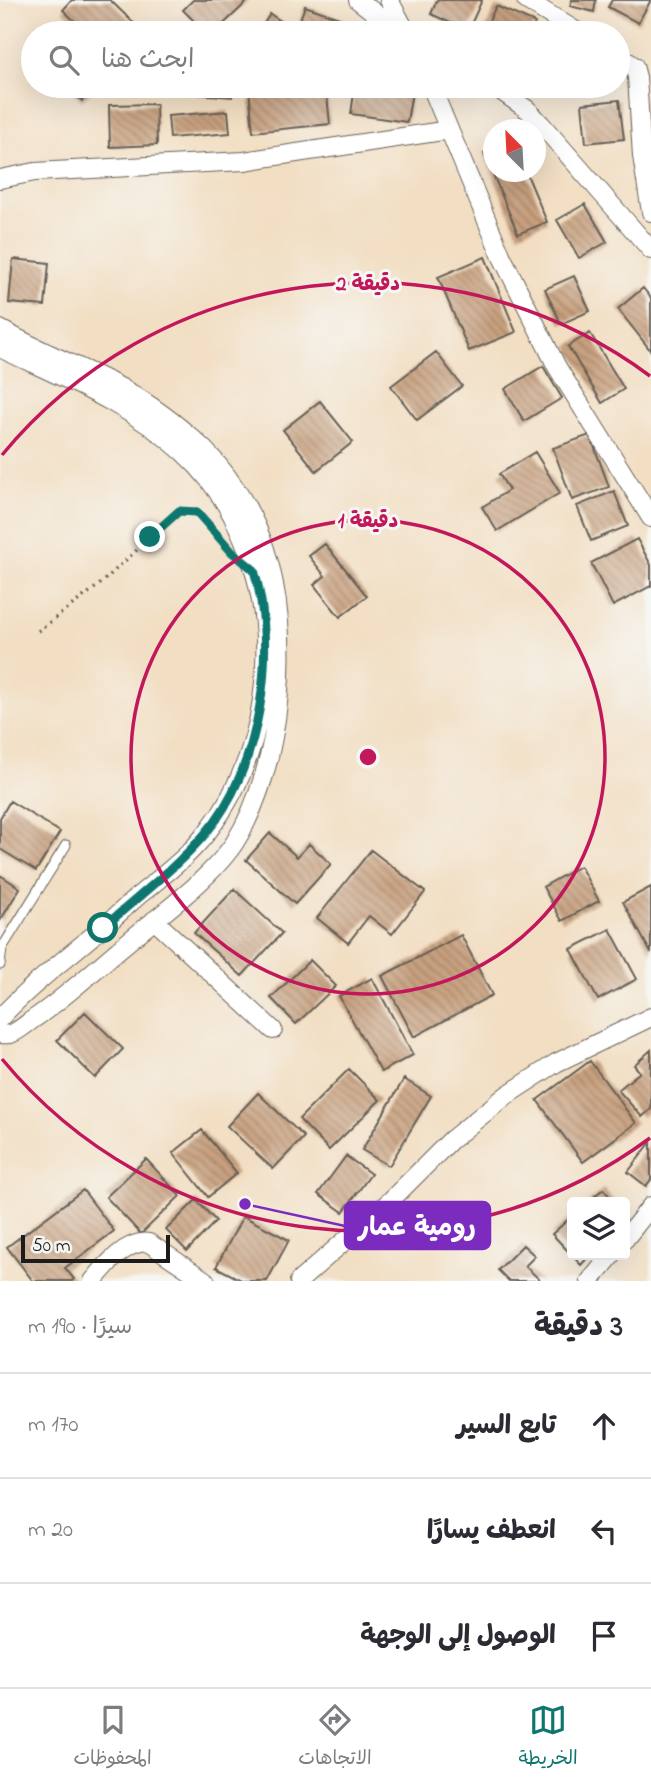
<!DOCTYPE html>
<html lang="ar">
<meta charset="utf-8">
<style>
:root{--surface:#fff;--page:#f2f2f3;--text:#2b2b33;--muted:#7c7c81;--line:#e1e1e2;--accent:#0f766e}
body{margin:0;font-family:"Indie Flower","Playpen Sans Arabic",sans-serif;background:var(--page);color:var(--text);direction:rtl}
.controls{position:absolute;right:21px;bottom:21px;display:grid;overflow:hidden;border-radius:7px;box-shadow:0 7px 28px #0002}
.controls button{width:63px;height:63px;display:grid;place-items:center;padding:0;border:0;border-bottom:2px solid var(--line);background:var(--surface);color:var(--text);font:35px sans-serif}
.compass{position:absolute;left:483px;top:119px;width:63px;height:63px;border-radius:50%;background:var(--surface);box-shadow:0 7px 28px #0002;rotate:336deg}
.scale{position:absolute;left:21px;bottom:18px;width:149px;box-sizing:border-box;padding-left:7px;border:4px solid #1c1c1c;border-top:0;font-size:19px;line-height:24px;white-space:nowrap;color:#1c1c1c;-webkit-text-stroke:5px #f6f6f2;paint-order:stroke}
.stop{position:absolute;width:21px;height:21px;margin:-16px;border:5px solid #0f766e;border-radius:50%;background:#fff}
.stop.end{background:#0f766e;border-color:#fff;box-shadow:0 2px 7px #0008}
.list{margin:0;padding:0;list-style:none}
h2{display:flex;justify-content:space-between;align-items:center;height:91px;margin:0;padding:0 28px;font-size:30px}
h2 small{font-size:23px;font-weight:400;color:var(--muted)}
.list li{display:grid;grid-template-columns:46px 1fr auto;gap:21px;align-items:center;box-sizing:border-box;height:105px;padding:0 28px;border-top:2px solid var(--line)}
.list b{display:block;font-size:26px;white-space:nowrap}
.list em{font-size:23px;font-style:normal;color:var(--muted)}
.icon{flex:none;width:38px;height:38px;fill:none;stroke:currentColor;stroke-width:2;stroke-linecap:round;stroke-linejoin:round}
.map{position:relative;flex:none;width:651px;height:1281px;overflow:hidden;direction:ltr}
.search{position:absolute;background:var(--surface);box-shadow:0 7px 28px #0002;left:21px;right:21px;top:21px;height:77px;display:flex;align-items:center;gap:18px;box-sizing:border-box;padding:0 24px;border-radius:38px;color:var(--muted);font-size:26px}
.sheet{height:406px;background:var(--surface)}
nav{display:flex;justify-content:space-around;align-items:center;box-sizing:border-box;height:98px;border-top:2px solid var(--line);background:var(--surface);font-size:19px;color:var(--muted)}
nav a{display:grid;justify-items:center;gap:4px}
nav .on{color:var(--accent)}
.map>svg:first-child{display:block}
</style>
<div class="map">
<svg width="651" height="1281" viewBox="0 0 651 1281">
<defs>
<pattern id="building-back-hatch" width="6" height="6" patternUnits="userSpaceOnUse" patternTransform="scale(1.75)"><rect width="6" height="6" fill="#c8a07f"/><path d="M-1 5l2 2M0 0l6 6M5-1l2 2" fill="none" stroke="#a28267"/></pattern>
</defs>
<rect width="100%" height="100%" fill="#f6f6f2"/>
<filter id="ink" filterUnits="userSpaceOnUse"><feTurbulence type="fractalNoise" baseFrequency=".0143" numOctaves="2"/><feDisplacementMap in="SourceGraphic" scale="14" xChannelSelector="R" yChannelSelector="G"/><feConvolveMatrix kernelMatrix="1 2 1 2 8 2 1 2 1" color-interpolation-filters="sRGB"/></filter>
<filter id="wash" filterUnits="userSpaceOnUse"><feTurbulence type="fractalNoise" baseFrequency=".00686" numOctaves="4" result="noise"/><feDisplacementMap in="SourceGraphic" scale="28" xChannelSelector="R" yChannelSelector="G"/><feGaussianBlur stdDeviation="1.57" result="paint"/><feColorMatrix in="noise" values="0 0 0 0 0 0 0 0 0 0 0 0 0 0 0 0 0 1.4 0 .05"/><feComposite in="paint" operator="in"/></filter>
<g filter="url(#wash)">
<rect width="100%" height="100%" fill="#f2dec2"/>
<g id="blocks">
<path fill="url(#building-back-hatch)" d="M72,0H110L144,33H87L63,10Z
M193,0H249L214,33H206L183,10Z
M437,0H482L468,31L431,14Z
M572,0H596L594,12L570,6Z
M612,0H651L638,23L608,7Z
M305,6L351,22L347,33H295Z
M496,6L535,23L530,33H483Z
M270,14L290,27L286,33H258Z
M67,86H97L82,101Z
M184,86H233L232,97L184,93Z
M272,86H326L330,124L253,132L249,88Z
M355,86H413L407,122L351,114Z
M619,100L624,139L586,143L582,104Z
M156,104L157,145L110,147L109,105Z
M228,111L230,133L170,138L168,116Z
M494,149V172H526L547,222L518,234L484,153Z
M585,204L607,242L579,258L557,220Z
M485,257L516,332L469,351L438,277Z
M13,259L49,263L45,306L9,303Z
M574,276L590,311L561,324L545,289Z
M643,288L651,298V351L618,309Z
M590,333L624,389L602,403L568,346Z
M436,352L462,386L417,420L391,386Z
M543,366L562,398L524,421L505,389Z
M320,401L353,442L316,471L283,430Z
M590,435L609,487L572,500L553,448Z
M535,452L560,493L497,531L482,507L509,490L499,474Z
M614,491L628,526L591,541L577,506Z
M637,539L651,565V586L613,606L591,563Z
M325,544L367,596L340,617L314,585L325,576L309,556Z
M10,801L60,832L36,871L0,849V818Z
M270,833L297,857L309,844L331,864L295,904L246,860Z
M371,850L425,892L392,934L369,916L348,943L317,918Z
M580,866L599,901L562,921L543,887Z
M0,875L20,888L0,921Z
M651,887V953L623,902Z
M234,889L282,933L242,976L194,933Z
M610,929L637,979L598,1000L571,949Z
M461,935L492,995L414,1037L382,976Z
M310,960L336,986L296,1024L271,998Z
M372,978L413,1055L381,1072L339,996Z
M85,1012L123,1049L95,1078L57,1040Z
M651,1050V1109L642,1117L618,1090L640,1072L634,1065Z
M590,1061L636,1123L583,1162L537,1100Z
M349,1069L380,1100L329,1150L299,1119Z
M404,1079L431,1096L389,1166L362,1150Z
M258,1093L304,1137L273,1169L227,1126Z
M202,1130L237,1173L208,1197L173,1153Z
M651,1142V1180L646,1186L628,1172Z
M346,1156L371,1174L343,1212L318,1194Z
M146,1159L180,1196L141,1234L106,1197Z
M603,1189L615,1202H588Z
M83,1190L114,1231L65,1268L74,1279L72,1281H33L7,1247Z
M196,1200L216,1221L187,1251L166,1230Z
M243,1216L289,1240L267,1281H243L216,1267Z
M572,1216V1255H590L581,1265L552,1234Z
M523,1245L535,1256L525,1266L541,1281H509L498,1270Z"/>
</g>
</g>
<g filter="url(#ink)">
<use href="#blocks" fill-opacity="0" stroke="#676056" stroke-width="2"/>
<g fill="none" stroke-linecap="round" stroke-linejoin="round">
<g stroke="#676056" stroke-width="11">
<path id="lane" d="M0,965L2,948L66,845"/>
</g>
<g stroke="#676056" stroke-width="20">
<path id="street" d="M358,0L401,33
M389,0L407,33
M526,0L579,33
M618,55L634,66L637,77L642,156L651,212
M431,86L502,257L557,367L651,518
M494,86L528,110L541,124L651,250
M0,179L35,172L244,161L449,130
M0,329C35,349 74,364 110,382C140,397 168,417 193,439C225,467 252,509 265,549C293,633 283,765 235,842C211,879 157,917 123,946C93,971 65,998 32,1020C26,1024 18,1032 10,1034C8,1035 3,1034 0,1034
M0,348C63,378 130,404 183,452C285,544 291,724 208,831C190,855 166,873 143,892C129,903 117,916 103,927C68,957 32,984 0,1018
M154,920L273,1030
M625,1239L651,1206
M93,1281C105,1266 128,1239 149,1243L206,1281
M299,1281L390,1201L451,1140L507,1095L556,1063L651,1017
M590,1281L612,1255"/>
</g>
<path stroke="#676056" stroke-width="3.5" stroke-dasharray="2 5" stroke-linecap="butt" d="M38,631L99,585L179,511H197L219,535"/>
<use href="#lane" stroke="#fff" stroke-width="9"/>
<use href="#street" stroke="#fff" stroke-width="18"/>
</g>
</g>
<g fill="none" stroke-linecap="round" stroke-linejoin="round" filter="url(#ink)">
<path stroke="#0f766e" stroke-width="9" d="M103,928C137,897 175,869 205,834C261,770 278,650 254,570L232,552L197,512L179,511L150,537"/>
</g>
<g fill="none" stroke="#c2185b" stroke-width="3.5">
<circle cx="368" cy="757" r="237"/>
<path d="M650 1138A474 474 0 0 1 2 1059M2 455A474 474 0 0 1 650 376"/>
</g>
<circle cx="368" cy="757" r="10" fill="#c2185b" stroke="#f6f6f2" stroke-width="3.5"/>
<g font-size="21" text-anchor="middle" font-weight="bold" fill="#c2185b" stroke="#f6f6f2" stroke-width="6" stroke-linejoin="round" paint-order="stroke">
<text x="368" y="290">2 دقيقة</text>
<text x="368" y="527">1 دقيقة</text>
</g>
<path fill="none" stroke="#7b2cbf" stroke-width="2.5" d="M245 1204L345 1226"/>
<circle fill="#7b2cbf" stroke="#f6f6f2" stroke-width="2.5" cx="245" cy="1204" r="7"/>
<rect fill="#7b2cbf" stroke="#7b2cbf" stroke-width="2.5" x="345" y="1202" width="145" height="47" rx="7"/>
<g font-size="26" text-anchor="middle" font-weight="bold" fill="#fff">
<text x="417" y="1235">رومية عمار</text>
</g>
</svg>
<div class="controls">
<button><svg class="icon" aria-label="layers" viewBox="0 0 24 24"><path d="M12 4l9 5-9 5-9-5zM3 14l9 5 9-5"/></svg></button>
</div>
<svg class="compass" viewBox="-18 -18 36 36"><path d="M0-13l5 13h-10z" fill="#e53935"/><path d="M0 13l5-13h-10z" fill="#7c7c81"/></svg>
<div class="scale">50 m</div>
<div class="stop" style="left:103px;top:928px"></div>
<div class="stop end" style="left:150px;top:537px"></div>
<div class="search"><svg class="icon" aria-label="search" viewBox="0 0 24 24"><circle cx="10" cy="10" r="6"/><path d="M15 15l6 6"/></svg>ابحث هنا</div>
</div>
<section class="sheet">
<h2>3 دقيقة<small>سيرًا · 190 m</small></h2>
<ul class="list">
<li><svg class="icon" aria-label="ahead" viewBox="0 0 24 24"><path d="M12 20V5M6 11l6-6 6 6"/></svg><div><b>تابع السير</b></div><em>170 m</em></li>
<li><svg class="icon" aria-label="left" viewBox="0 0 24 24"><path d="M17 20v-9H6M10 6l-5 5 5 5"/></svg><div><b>انعطف يسارًا</b></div><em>20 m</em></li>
<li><svg class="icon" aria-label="arrive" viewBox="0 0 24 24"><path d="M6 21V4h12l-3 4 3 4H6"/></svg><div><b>الوصول إلى الوجهة</b></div></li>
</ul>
</section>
<nav>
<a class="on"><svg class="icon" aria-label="map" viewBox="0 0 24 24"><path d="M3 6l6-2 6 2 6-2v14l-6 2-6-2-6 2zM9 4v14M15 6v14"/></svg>الخريطة</a>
<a><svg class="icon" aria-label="directions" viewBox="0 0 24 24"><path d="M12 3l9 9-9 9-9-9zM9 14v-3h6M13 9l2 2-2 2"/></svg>الاتجاهات</a>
<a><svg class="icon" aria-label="saved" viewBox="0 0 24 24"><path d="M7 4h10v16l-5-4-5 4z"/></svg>المحفوظات</a>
</nav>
